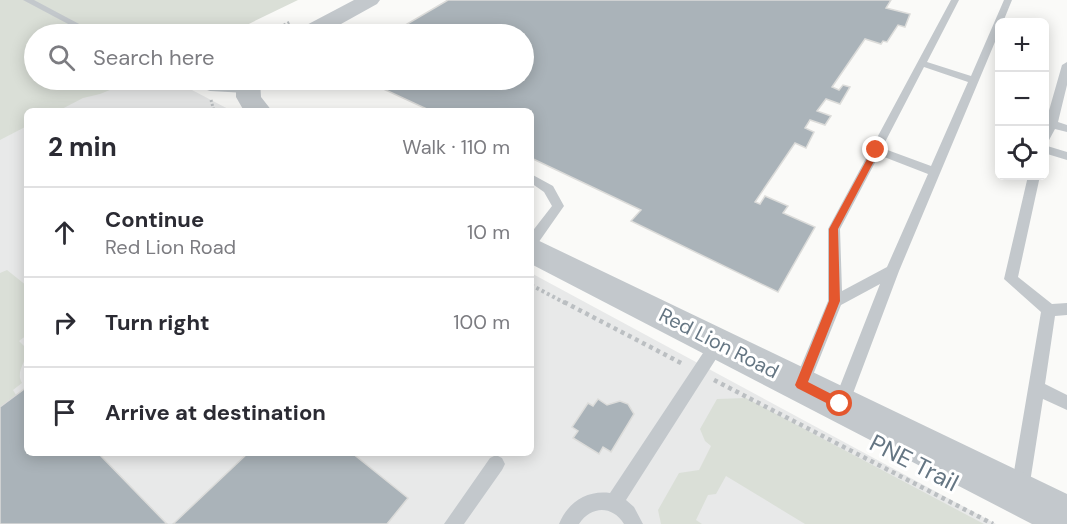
<!DOCTYPE html>
<meta charset="utf-8">
<style>
:root{--surface:#fff;--page:#f2f2f3;--text:#2b2b33;--muted:#7c7c81;--line:#e1e1e2}
body{margin:0;font-family:"DM Sans",sans-serif;background:var(--page);color:var(--text)}
.controls{position:absolute;right:18px;top:18px;display:grid;overflow:hidden;border-radius:9px;box-shadow:0 3px 15px #0003}
.controls button{width:54px;height:54px;display:grid;place-items:center;padding:0;border:0;border-bottom:2px solid var(--line);background:var(--surface);color:var(--text);font:30px sans-serif}
.stop{position:absolute;width:18px;height:18px;margin:-14px;border:4px solid #e4572e;border-radius:50%;background:#fff}
.stop.end{background:#e4572e;border-color:#fff;box-shadow:0 2px 6px #0008}
.list{margin:0;padding:0;list-style:none}
h2{display:flex;justify-content:space-between;align-items:center;height:78px;margin:0;padding:0 24px;font-size:26px}
h2 small{font-size:20px;font-weight:400;color:var(--muted)}
.list li{display:grid;grid-template-columns:39px 1fr auto;gap:18px;align-items:center;box-sizing:border-box;height:90px;padding:0 24px;border-top:2px solid var(--line)}
.list b{display:block;font-size:22px;white-space:nowrap}
.list p{margin:0;font-size:20px;white-space:nowrap;color:var(--muted)}
.list em{font-size:20px;font-style:normal;color:var(--muted)}
.icon{flex:none;width:33px;height:33px;fill:none;stroke:currentColor;stroke-width:2;stroke-linecap:round;stroke-linejoin:round}
.map{position:relative;flex:none;width:1067px;height:524px;overflow:hidden}
.search{position:absolute;background:var(--surface);box-shadow:0 3px 15px #0003;left:24px;top:24px;width:510px;height:66px;display:flex;align-items:center;gap:15px;box-sizing:border-box;padding:0 21px;border-radius:33px;color:var(--muted);font-size:22px}
.panel{position:absolute;background:var(--surface);box-shadow:0 3px 15px #0003;left:24px;top:108px;width:510px;height:348px;border-radius:9px}
.map>svg:first-child{display:block}
</style>
<div class="map">
<svg width="1067" height="524" viewBox="0 0 1067 524">
<rect width="100%" height="100%" fill="#fafaf8"/>
<path fill="#e8e9e9" d="M0,0L34,34V80H173L232,111H27V453H531V273L996,524H0Z"/>
<path fill="#dadfd7" d="M0,0H298L228,34H34V80H134L100,94L83,98L58,111H27V126L0,140Z
M7,270L27,286V335L19,341L27,349C27,362 15,371 22,383L13,390L16,395L0,407V273Z
M746,398L984,524H805L726,476L716,494L708,495L696,520L702,524H661L658,510L679,473L699,470L711,446L705,441L700,429L717,399Z"/>
<path fill="#aab3b9" stroke="#dcdcda" stroke-width="1.5" d="M448,0H891L886,8L910,14L905,27L898,25L887,42L883,41L881,44L865,39L832,87L839,90L843,85L850,87L840,104L826,99L817,111L831,116L825,125L810,120L805,128L814,132L806,148L795,143L755,202L760,204L765,196L788,206L783,213L815,227L778,292L631,221L641,210L531,158V111H431L364,80H524V34H390Z
M27,387V453H98L167,524H0V407Z
M598,399L607,405L620,401L628,404L634,414L611,452L603,447L599,454L573,438L578,431L572,427L588,403L593,406Z
M248,453H352L408,498L387,524H173Z"/>
<g fill="none" stroke-linecap="round" stroke-linejoin="round">
<path stroke="#bbbfc2" stroke-width="3" stroke-dasharray="2 2" stroke-linecap="butt" d="M266,34L290,22
M211,100L214,111"/>
<path stroke="#bbbfc2" stroke-width="4" stroke-dasharray="3 3" stroke-linecap="butt" d="M531,285L567,304"/>
<path stroke="#bbbfc2" stroke-width="4.5" stroke-dasharray="4 4" stroke-linecap="butt" d="M564,302L683,364
M714,380L993,524"/>
<path fill="#c3c8cc" fill-rule="evenodd" d="M23,0H34L98,34H87Z
M951,0H959L927,62L971,76L1004,0H1012L1003,22H1000V30L899,271L849,404L847,409L841,411L835,409L833,404L880,284L841,305L807,390L801,392L795,390L793,385L828,301V229ZM924,67L968,82L931,166L882,148ZM879,155L928,174L887,267L842,291L840,229Z
M1067,62V85L1058,122L1067,125V132L1055,129L1048,142H1044V128L1062,65Z
M178,80C190,79 200,83 212,85C224,87 241,83 251,90L246,93L210,91Z
M367,108H387L392,111H362Z
M1044,145L1067,152V160L1044,153Z
M531,174L553,186L564,206L536,246L531,248V233L552,206L544,192L531,183Z
M1028,176H1040L1018,277L1052,304L1067,303V315L1055,316L1045,384L1067,395V410L1043,399L1029,489L1026,495L1020,498L1014,495L1011,489L1041,312L1004,279Z
M718,337L723,338L726,343L723,348L626,500L634,507L643,524H624C612,505 591,506 579,524H559C568,502 587,490 610,493L713,338Z
M496,455L502,458L505,464L502,470L464,524H444L490,458Z"/>
<path fill="#c3c8cc" fill-rule="evenodd" d="M354,0H380L377,4L323,34H296L299,29Z
M236,80H260L261,97L272,111H244L236,97Z
M531,237L1067,494V524H1032L531,264Z"/>
</g>
<path fill="#e4572e" d="M876,147L880,150L838,229L840,301L808,382L845,401L846,404L840,410L797,388L795,385L829,301V229L872,150Z"/>
<g text-anchor="middle" stroke-width="6" stroke-linejoin="round" paint-order="stroke">
<g font-size="20" fill="#657683" stroke="#fff">
<text transform="translate(719 343) rotate(27)" y="7">Red Lion Road</text>
</g>
<g font-size="24" fill="#657683" stroke="#fff">
<text transform="translate(914 463) rotate(27)" y="8">PNE Trail</text>
</g>
</g>
</svg>
<div class="controls">
<button>+</button>
<button>−</button>
<button><svg class="icon" aria-label="locate" viewBox="0 0 24 24"><circle cx="12" cy="12" r="6"/><path d="M12 2v4M12 18v4M2 12h4M18 12h4"/></svg></button>
</div>
<div class="stop" style="left:840px;top:404px"></div>
<div class="stop end" style="left:876px;top:150px"></div>
<div class="search"><svg class="icon" aria-label="search" viewBox="0 0 24 24"><circle cx="10" cy="10" r="6"/><path d="M15 15l6 6"/></svg>Search here</div>
<section class="panel">
<h2>2 min<small>Walk · 110 m</small></h2>
<ul class="list">
<li><svg class="icon" aria-label="ahead" viewBox="0 0 24 24"><path d="M12 20V5M6 11l6-6 6 6"/></svg><div><b>Continue</b><p>Red Lion Road</p></div><em>10 m</em></li>
<li><svg class="icon" aria-label="right" viewBox="0 0 24 24"><path d="M7 20v-9h11M14 6l5 5-5 5"/></svg><div><b>Turn right</b></div><em>100 m</em></li>
<li><svg class="icon" aria-label="arrive" viewBox="0 0 24 24"><path d="M6 21V4h12l-3 4 3 4H6"/></svg><div><b>Arrive at destination</b></div></li>
</ul>
</section>
</div>
